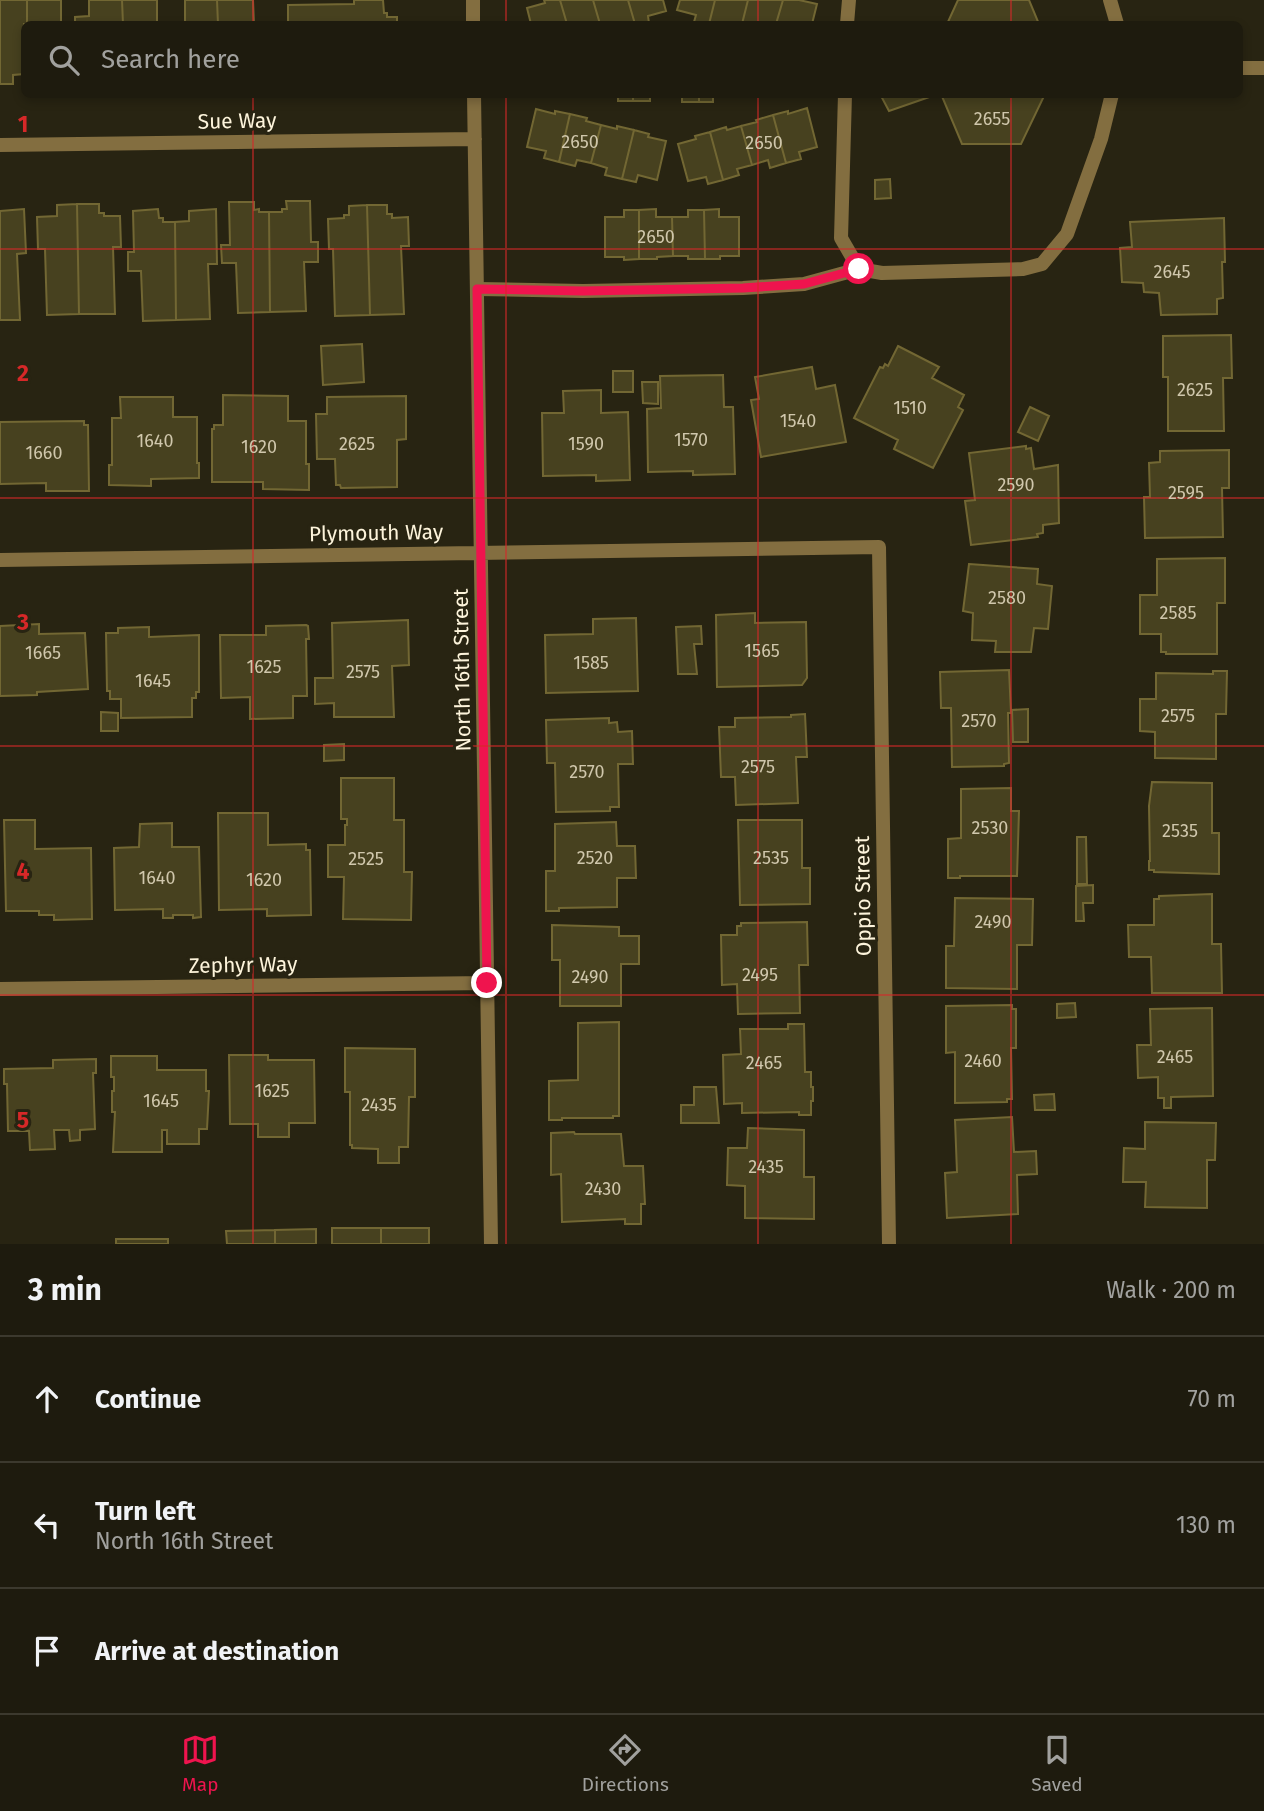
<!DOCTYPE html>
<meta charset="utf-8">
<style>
:root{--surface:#1e1b0e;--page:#262417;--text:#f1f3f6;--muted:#a1a19e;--line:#3c392e;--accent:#ef144e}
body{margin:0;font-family:"Fira Sans",sans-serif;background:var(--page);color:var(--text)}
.stop{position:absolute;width:21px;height:21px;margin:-16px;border:5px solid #ef144e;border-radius:50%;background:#fff}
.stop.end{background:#ef144e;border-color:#fff;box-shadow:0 2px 7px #0008}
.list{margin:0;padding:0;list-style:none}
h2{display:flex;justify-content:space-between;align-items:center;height:91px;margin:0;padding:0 28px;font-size:30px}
h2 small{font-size:23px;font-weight:400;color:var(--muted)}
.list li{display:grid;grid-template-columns:46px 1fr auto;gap:21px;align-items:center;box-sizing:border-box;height:126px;padding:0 28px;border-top:2px solid var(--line)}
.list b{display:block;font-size:26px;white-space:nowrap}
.list p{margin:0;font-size:23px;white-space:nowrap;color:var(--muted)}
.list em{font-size:23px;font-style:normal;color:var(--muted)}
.icon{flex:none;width:38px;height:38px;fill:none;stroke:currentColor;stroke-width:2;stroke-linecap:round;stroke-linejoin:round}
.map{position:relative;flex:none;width:1264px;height:1244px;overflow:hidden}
.search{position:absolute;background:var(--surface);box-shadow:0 4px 10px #0003;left:21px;right:21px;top:21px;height:77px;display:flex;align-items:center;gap:18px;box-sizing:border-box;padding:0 24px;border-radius:10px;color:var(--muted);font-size:26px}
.sheet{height:469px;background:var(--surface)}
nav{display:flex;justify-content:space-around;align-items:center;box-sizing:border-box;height:98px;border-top:2px solid var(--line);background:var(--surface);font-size:19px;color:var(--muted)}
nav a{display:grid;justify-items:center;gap:4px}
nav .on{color:var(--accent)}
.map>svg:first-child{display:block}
</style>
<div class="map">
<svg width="1264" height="1244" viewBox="0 0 1264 1244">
<rect width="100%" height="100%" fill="#282412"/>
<path fill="#47411f" stroke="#726733" stroke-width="2" d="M0,0H27V24H24V74L13,75V84H0Z
M27,0H61V24H27Z
M89,0H122L123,24H75V17L89,16Z
M122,0H157V24H123Z
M185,0H217L218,24H185Z
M217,0H253L254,24H218Z
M354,0H383L384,13H387V17H397V24H288V5L354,4Z
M544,0H560L567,24H531L527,8L545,3Z
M560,0H593L600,24H567Z
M593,0H628L635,24H600Z
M628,0H663L666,11L648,16L649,23L635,24Z
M680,0H715L709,24L694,22L696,15L677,10Z
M715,0H748L742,24L727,23L726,24H709Z
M748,0H783L776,24H742Z
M783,0H799L817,4L812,24H776Z
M958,0H1029L1039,24H947Z
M618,94H633V101H618Z
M633,94H650V101H633Z
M682,94H699V102H682Z
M699,94H713V102H699Z
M880,94H938L889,111Z
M941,94H1045L1021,144H962Z
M807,108L817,147L799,152L801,159L786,163L773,115L788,111V114Z
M536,109L555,114V111L570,114L559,162L544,158L546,151L527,147Z
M570,114L587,118L586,121L601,125L591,163L577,160L575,166L559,162Z
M773,115L786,163L770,168L768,160L752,165L741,126L757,122L756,120Z
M601,125L617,129V126L634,130L622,179L605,175L607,168L591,163Z
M741,126L752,165L737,169L739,175L723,180L710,132L726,127L727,130Z
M634,130L649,134L648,137L666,141L657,180L638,175L636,182L622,179Z
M710,132L723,180L708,184L706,177L688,181L678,144L696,139L695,136Z
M890,179L891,198L875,199V180Z
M286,201H310L311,242H318V262H304L306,311L270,312L269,212H282V209H287Z
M229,202H254V210L259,209V212H269L270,312L238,313L236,263H222L221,245H230Z
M77,204L79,314L47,315L45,249H38L37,217L57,216V205Z
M77,204H99V213H104V216H120L121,247H113L115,314H79Z
M367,205L370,315L335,316L333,249H329L328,219L344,218V215H349V206Z
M367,205H387V214H392V218L408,217L409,246H401L404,314L370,315Z
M24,209L26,253L17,254L20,320H0V211Z
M158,209L159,218H163V222H175L176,320L143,321L141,271H128V252H134L133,211Z
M216,209L217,264H208L210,319L176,320L175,222L189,221V211Z
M656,209V217H672L673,256L657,257V259H639V210Z
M719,209V217H739V256H720V259H705L704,210Z
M624,210H639V259L624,260V257H605V217H624Z
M688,210H704L705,259H688V256H673L672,217H688Z
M1224,218L1225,262H1222L1223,298L1217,299V314L1161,315L1159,293L1144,292L1143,283L1122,282L1120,248L1132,247L1130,222Z
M1231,335L1232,378H1223L1224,431H1168V377H1163V336Z
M362,344L364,382L323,385L321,346Z
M898,346L939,367L932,378L964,395L958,407L963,410L933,468L894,449L898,440L854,418L880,367L883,368L885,364L888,366Z
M812,367L816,389L835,385L846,442L761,457L751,400L759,399L755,377Z
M613,371H633V392H613Z
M723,375L724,407H733L735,474L693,475V471L648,472L647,409L661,408L660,376Z
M642,382H658V404L643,403Z
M601,390V413L628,412L630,480L596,481V475L543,476L542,413H564L563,391Z
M223,395L288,396V421H306V464H309V490L263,489V482H212V429H214V425H223Z
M406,396V439L397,440V487L341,488L340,485H336L335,459H317L316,414H327V397Z
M120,397H173V417H197V463H199V478L151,479V486L109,485V465H112V418H121Z
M1030,407L1049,416L1038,441L1018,432Z
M84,421V425H88L89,491H46V483L0,484V422Z
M1026,446V449L1031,448L1034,469L1058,465L1059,523L1043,525V533L1037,534L1038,537L971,545L965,501L975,500L969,453Z
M1229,450V488H1222L1223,537L1145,538L1144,497H1150L1149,463L1160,462V451Z
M1225,558V603H1217V654H1166V652H1161V634H1140V595H1157V559Z
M969,564L1038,569L1037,584L1052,586L1048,629L1034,628L1031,652H995L996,641L972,640L973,613L963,611Z
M755,613V623L806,622L807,678L802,685L717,687L716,615Z
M636,618L638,691L546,693L545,635L593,634V619Z
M408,620L409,665L392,666L394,717H334V703L315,704V678H333L332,623Z
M39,624V634L85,633L88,689L37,692V695L0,696V626Z
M306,625L308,626L309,639H306L307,696H293V718L250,719V697L221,698L220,635H266V626Z
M701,626L702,644H694L697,674H678L676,627Z
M149,627V637L199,635V692H196V698H192V717L121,718V699H110V691H107L106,633H118V628Z
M1009,670L1011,713H1008L1009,763L1004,764V766L952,767L951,708H941L940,672Z
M1213,671H1227L1226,714H1216V759L1155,758V732L1140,731V699H1156V673L1213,674Z
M1028,709V742H1013L1012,710Z
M101,712L118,713V731H101Z
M805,714L807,757H796L798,803L736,805L735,777H721L719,727H735V718L791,717V715Z
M609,718V723L617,722L618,732L632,731L633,764H618L619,807H610V811L556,812L555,763H547L546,720Z
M344,744V760L324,761V745Z
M341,778H394V820H404V872H412L411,920L343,919L344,877H328V845H345V825H347V819H341Z
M1152,782L1212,783V833H1219V874L1154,872V870H1149V861H1150L1149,806Z
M1011,788V811H1019L1017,876H960V878H948V839L961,838V789Z
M218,813H268V845L306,844V850H310L311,915L267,916V909L219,910Z
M4,820H35V849L91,848L92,919L54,920V915H39V911H6Z
M738,820H802V868H810V904L740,905Z
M616,822L617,846H635L636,878H617V907L559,908V911H546V871H555V824Z
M172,823V847H199L201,917L193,918V915H173V918H163V909L115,910L114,848L139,847L140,824Z
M1077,837H1086L1087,884H1077Z
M1093,885V903H1083L1084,921H1076V886Z
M1212,894V944H1221L1222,993H1152L1151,957H1129L1128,925H1154V899H1159V896Z
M955,898L1033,899L1032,945H1017V989L946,988V946H954Z
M807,922L808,965H799L800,1013L738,1014L737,984L722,985L721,935H737V926H741V923Z
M552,925L619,927V936H639V964H621V1006H560V960H552Z
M1075,1003L1076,1017L1057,1018V1004Z
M1012,1005V1009H1016V1048H1011L1012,1099H1007V1102L955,1103V1052L946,1053V1006Z
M1212,1008L1213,1096L1171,1097V1108H1164V1098H1158V1077L1138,1078L1137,1045H1151L1150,1009Z
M619,1022V1116H613V1118H562V1120H549V1081L578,1080V1023Z
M788,1024H804L805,1072H811V1087H813V1101H811V1115H799V1112L742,1113V1103L724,1104L723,1055L741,1054L740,1029H788Z
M345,1048L415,1049V1097H409L408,1147H399V1163H378V1149L352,1148V1145H350V1092H345Z
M229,1055H268V1060H314L315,1123H289V1137H258V1124H230Z
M111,1056H157V1070H206V1091H209L207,1129H199V1144H167V1130H162V1152H113L115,1112H112V1091H114V1077H111Z
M96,1059V1073H93L95,1129L80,1130V1140L70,1141L69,1130H54L55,1149L30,1150L29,1131H8L7,1084H4V1069L53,1068V1060Z
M694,1087H716L719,1123H681V1105H694Z
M1054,1094L1055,1110H1035L1034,1095Z
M1012,1117L1014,1152L1036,1151L1037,1174L1017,1175L1018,1214L947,1218L945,1173L957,1172L955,1120Z
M1145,1122L1216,1123L1215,1160H1207V1208L1145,1207L1146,1182H1123L1124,1148L1145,1149Z
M748,1128L804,1130V1177H814V1219L745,1218V1186L727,1185L728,1148H747Z
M574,1132L575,1134H621L624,1166H643L645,1204H641V1224H625V1219L562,1222L561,1174L551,1175V1133Z
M332,1228H381V1244H332Z
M381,1228H429V1244H381Z
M316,1229V1244H275V1230Z
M275,1230V1244H227L226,1231Z
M116,1239H168V1244H116Z"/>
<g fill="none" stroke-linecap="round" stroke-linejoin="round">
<path stroke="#836e40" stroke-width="14" d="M1110,0L1117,24
M847,24L849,0
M1240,68H1264
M845,94L841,238L859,269L882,273L1023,269L1042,264L1067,234L1101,139L1112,94
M477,289L583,291L743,288L804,284L859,269"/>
<path stroke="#836e40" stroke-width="14" d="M473,0V24
M474,94L491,1244
M0,145L475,139
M0,560L879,547L889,1244
M0,989L487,983"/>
</g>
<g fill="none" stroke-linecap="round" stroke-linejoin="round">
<path stroke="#ef144e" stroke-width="9" d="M487,983L477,289L583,291L743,288L804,284L859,269"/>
</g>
<path fill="none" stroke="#d62828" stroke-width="2" stroke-opacity="0.55" d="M253,0V24M506,0V24M758,0V24M1011,0V24M253,94V1244M506,94V1244M758,94V1244M1011,94V1244M0,249H1264M0,498H1264M0,746H1264M0,995H1264"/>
<g text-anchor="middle" stroke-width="6" stroke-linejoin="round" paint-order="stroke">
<g font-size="18" fill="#d0c7ac">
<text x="992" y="125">2655</text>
<text x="580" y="148">2650</text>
<text x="764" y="149">2650</text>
<text x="656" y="243">2650</text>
<text x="1172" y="278">2645</text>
<text x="1195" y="396">2625</text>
<text x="910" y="414">1510</text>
<text x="798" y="427">1540</text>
<text x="691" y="446">1570</text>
<text x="155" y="447">1640</text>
<text x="357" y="450">2625</text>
<text x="586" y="450">1590</text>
<text x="259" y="453">1620</text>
<text x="44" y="459">1660</text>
<text x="1016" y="491">2590</text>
<text x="1186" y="499">2595</text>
<text x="1007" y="604">2580</text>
<text x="1178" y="619">2585</text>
<text x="762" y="657">1565</text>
<text x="43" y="659">1665</text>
<text x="591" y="669">1585</text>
<text x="264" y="673">1625</text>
<text x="363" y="678">2575</text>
<text x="153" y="687">1645</text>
<text x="1178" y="722">2575</text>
<text x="979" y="727">2570</text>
<text x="758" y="773">2575</text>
<text x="587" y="778">2570</text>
<text x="990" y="834">2530</text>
<text x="1180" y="837">2535</text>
<text x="595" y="864">2520</text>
<text x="771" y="864">2535</text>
<text x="366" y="865">2525</text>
<text x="157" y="884">1640</text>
<text x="264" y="886">1620</text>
<text x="993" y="928">2490</text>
<text x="760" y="981">2495</text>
<text x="590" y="983">2490</text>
<text x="1175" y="1063">2465</text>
<text x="983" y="1067">2460</text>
<text x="764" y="1069">2465</text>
<text x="272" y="1097">1625</text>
<text x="161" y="1107">1645</text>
<text x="379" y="1111">2435</text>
<text x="766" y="1173">2435</text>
<text x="603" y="1195">2430</text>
</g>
<g font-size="21" fill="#fdf4db" stroke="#282412">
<text transform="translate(237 121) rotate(-1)" y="7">Sue Way</text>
<text transform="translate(376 533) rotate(-1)" y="7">Plymouth Way</text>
<text transform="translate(462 670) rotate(-91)" y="7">North 16th Street</text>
<text transform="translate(863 896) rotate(-91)" y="7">Oppio Street</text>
<text transform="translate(243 965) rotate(-1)" y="7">Zephyr Way</text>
</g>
</g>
<g font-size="23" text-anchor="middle" font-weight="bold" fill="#d62828" stroke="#282412" stroke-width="6" stroke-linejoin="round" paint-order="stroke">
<text x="23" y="132">1</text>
<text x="23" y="381">2</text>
<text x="23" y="630">3</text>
<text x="23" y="879">4</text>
<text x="23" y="1128">5</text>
</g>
</svg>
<div class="stop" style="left:859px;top:269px"></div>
<div class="stop end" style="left:487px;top:983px"></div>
<div class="search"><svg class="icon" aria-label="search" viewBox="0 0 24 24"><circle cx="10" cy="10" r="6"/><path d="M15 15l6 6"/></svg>Search here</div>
</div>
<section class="sheet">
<h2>3 min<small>Walk · 200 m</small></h2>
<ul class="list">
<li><svg class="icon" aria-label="ahead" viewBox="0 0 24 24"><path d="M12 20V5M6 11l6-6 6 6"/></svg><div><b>Continue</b></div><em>70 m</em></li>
<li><svg class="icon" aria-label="left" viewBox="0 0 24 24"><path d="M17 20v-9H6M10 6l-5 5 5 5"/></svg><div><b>Turn left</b><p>North 16th Street</p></div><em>130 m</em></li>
<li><svg class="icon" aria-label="arrive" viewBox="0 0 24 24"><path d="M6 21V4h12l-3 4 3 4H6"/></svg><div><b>Arrive at destination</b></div></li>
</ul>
</section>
<nav>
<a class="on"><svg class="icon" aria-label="map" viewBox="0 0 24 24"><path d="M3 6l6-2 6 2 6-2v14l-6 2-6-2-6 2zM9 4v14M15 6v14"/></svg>Map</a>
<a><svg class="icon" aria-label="directions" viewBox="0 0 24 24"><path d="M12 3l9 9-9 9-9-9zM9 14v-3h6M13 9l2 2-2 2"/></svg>Directions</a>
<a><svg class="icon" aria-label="saved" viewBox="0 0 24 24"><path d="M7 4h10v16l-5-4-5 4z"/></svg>Saved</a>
</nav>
